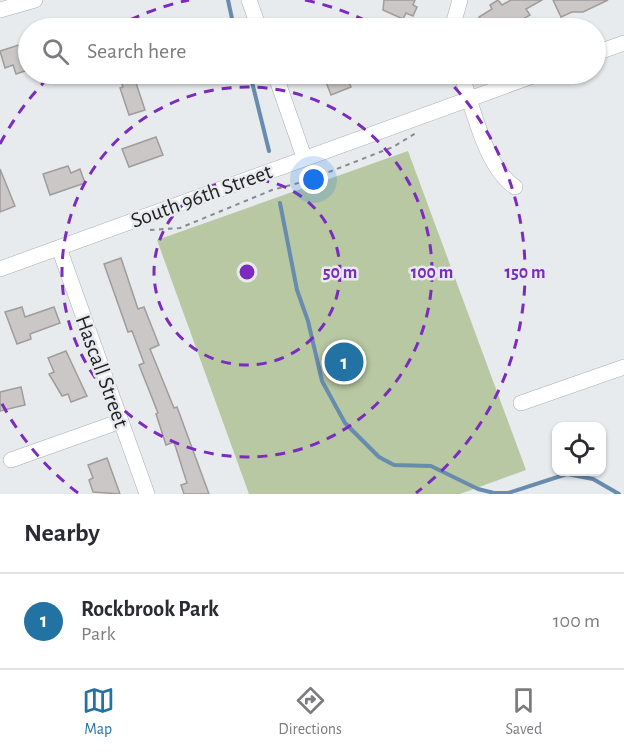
<!DOCTYPE html>
<style>
:root{--surface:#fff;--page:#f2f2f3;--text:#2b2b33;--muted:#7c7c81;--line:#e1e1e2;--accent:#2273a4}
body{margin:0;font-family:"Alegreya Sans",sans-serif;background:var(--page);color:var(--text)}
.controls{position:absolute;right:18px;bottom:18px;display:grid;overflow:hidden;border-radius:12px;box-shadow:0 2px 4px #0004}
.controls button{width:54px;height:54px;display:grid;place-items:center;padding:0;border:0;border-bottom:2px solid var(--line);background:var(--surface);color:var(--text);font:30px sans-serif}
.you{position:absolute;left:314px;top:180px;width:21px;height:21px;margin:-15px;border:4px solid #fff;border-radius:50%;background:#1a73e8;box-shadow:0 0 0 9px #1a73e833}
.badge{display:grid;place-items:center;width:39px;height:39px;border-radius:50%;background:var(--accent);color:#fff;font-size:20px;font-weight:700}
.pin{position:absolute;translate:-50% -50%;border:3px solid #fff;box-shadow:0 2px 6px #0006}
.list{margin:0;padding:0;list-style:none}
h2{display:flex;justify-content:space-between;align-items:center;height:78px;margin:0;padding:0 24px;font-size:26px}
h2 small{font-size:20px;font-weight:400;color:var(--muted)}
.list li{display:grid;grid-template-columns:39px 1fr auto;gap:18px;align-items:center;box-sizing:border-box;height:96px;padding:0 24px;border-top:2px solid var(--line)}
.list b{display:block;font-size:22px;white-space:nowrap}
.list p{margin:0;font-size:20px;white-space:nowrap;color:var(--muted)}
.list em{font-size:20px;font-style:normal;color:var(--muted)}
.icon{flex:none;width:33px;height:33px;fill:none;stroke:currentColor;stroke-width:2;stroke-linecap:round;stroke-linejoin:round}
.map{position:relative;flex:none;width:624px;height:494px;overflow:hidden}
.search{position:absolute;background:var(--surface);box-shadow:0 2px 4px #0004;left:18px;right:18px;top:18px;height:66px;display:flex;align-items:center;gap:15px;box-sizing:border-box;padding:0 21px;border-radius:33px;color:var(--muted);font-size:22px}
.sheet{height:174px;background:var(--surface)}
nav{display:flex;justify-content:space-around;align-items:center;box-sizing:border-box;height:84px;border-top:2px solid var(--line);background:var(--surface);font-size:16px;color:var(--muted)}
nav a{display:grid;justify-items:center;gap:3px}
nav .on{color:var(--accent)}
.map>svg:first-child{display:block}
</style>
<div class="map">
<svg width="624" height="494" viewBox="0 0 624 494">
<rect width="100%" height="100%" fill="#e8ebee"/>
<path fill="#b7c8a2" d="M408,151L526,470L460,494H249L157,240Z"/>
<g fill="none" stroke-linecap="round" stroke-linejoin="round">
<path stroke="#688cae" stroke-width="4" d="M228,0L234,28
M250,74L269,151
M280,203L297,290L308,321L322,381L345,423L379,457L394,465L431,466L478,489L494,493H508L567,474L593,479L619,494"/>
</g>
<path fill="#cbc7c7" stroke="#a09c9c" stroke-width="1.5" d="M384,0H415L413,5L417,7L413,16L406,13L403,19L383,10Z
M498,0L502,5L511,0H542L526,9L530,15L523,19L518,27L499,22L503,28H486L479,17L492,9L490,5Z
M553,0H608L583,12H572L561,17Z
M28,42V70L16,74L13,65L5,68L0,51Z
M118,74H133L145,110L129,115L120,88L123,87Z
M323,74H346L351,87L331,95Z
M156,137L163,155L129,167L122,149Z
M68,166L71,173L80,169L85,183L50,195L43,174Z
M0,169L15,206L0,212Z
M121,258L138,309L144,307L159,345L150,349L174,408L177,407L209,494H184L181,485L187,483L174,442L166,445L156,414L158,413L139,365L144,363L132,331L128,332L104,264Z
M22,307L25,317L54,307L60,323L30,334L31,339L17,344L5,312Z
M66,351L87,396L71,402L68,394L62,396L49,374L54,372L48,358Z
M21,387L25,405L0,411V392Z
M107,458L120,494L93,492L89,480L93,478L88,465Z"/>
<g fill="none" stroke-linecap="round" stroke-linejoin="round">
<g stroke="#abadb0" stroke-width="16">
<path id="minor" d="M249,0L259,28
M0,10L35,0
M452,28L460,0
M596,53L624,43
M275,74L304,157
M461,74C473,107 485,167 515,187
M59,248L147,494
M0,269L538,74
M521,403L624,367
M11,460L121,421"/>
</g>
<path stroke="#888a8c" stroke-width="2" stroke-dasharray="4.5 4.5" stroke-linecap="butt" d="M551,79L567,74
M150,230L180,228L272,190L306,181L393,147L416,133"/>
<use href="#minor" stroke="#fff" stroke-width="15"/>
</g>
<g fill="none" stroke="#7b2cbf" stroke-width="3" stroke-dasharray="10 8">
<circle cx="247" cy="272" r="93"/>
<circle cx="247" cy="272" r="185"/>
<path d="M78 493A278 278 0 0 1 0 400M0 144A278 278 0 0 1 52 74M114 28A278 278 0 0 1 189 0M305 0A278 278 0 0 1 380 28M442 74A278 278 0 0 1 416 493"/>
</g>
<g text-anchor="middle" stroke-width="5" stroke-linejoin="round" paint-order="stroke">
<g font-size="22" fill="#1d1e1f" stroke="#e8ebee">
<text transform="translate(201 195) rotate(-20)" y="8">South 96th Street</text>
<text transform="translate(103 371) rotate(70)" y="8">Hascall Street</text>
</g>
</g>
<circle cx="247" cy="272" r="9" fill="#7b2cbf" stroke="#e8ebee" stroke-width="3"/>
<g font-size="18" text-anchor="middle" font-weight="bold" fill="#7b2cbf" stroke="#e8ebee" stroke-width="5" stroke-linejoin="round" paint-order="stroke">
<text x="340" y="278">50 m</text>
<text x="432" y="278">100 m</text>
<text x="525" y="278">150 m</text>
</g>
</svg>
<div class="controls">
<button><svg class="icon" aria-label="locate" viewBox="0 0 24 24"><circle cx="12" cy="12" r="6"/><path d="M12 2v4M12 18v4M2 12h4M18 12h4"/></svg></button>
</div>
<div class="you"></div>
<div class="pin badge" style="left:344px;top:362px">1</div>
<div class="search"><svg class="icon" aria-label="search" viewBox="0 0 24 24"><circle cx="10" cy="10" r="6"/><path d="M15 15l6 6"/></svg>Search here</div>
</div>
<section class="sheet">
<h2>Nearby<small></small></h2>
<ul class="list">
<li><span class="badge">1</span><div><b>Rockbrook Park</b><p>Park</p></div><em>100 m</em></li>
</ul>
</section>
<nav>
<a class="on"><svg class="icon" aria-label="map" viewBox="0 0 24 24"><path d="M3 6l6-2 6 2 6-2v14l-6 2-6-2-6 2zM9 4v14M15 6v14"/></svg>Map</a>
<a><svg class="icon" aria-label="directions" viewBox="0 0 24 24"><path d="M12 3l9 9-9 9-9-9zM9 14v-3h6M13 9l2 2-2 2"/></svg>Directions</a>
<a><svg class="icon" aria-label="saved" viewBox="0 0 24 24"><path d="M7 4h10v16l-5-4-5 4z"/></svg>Saved</a>
</nav>
